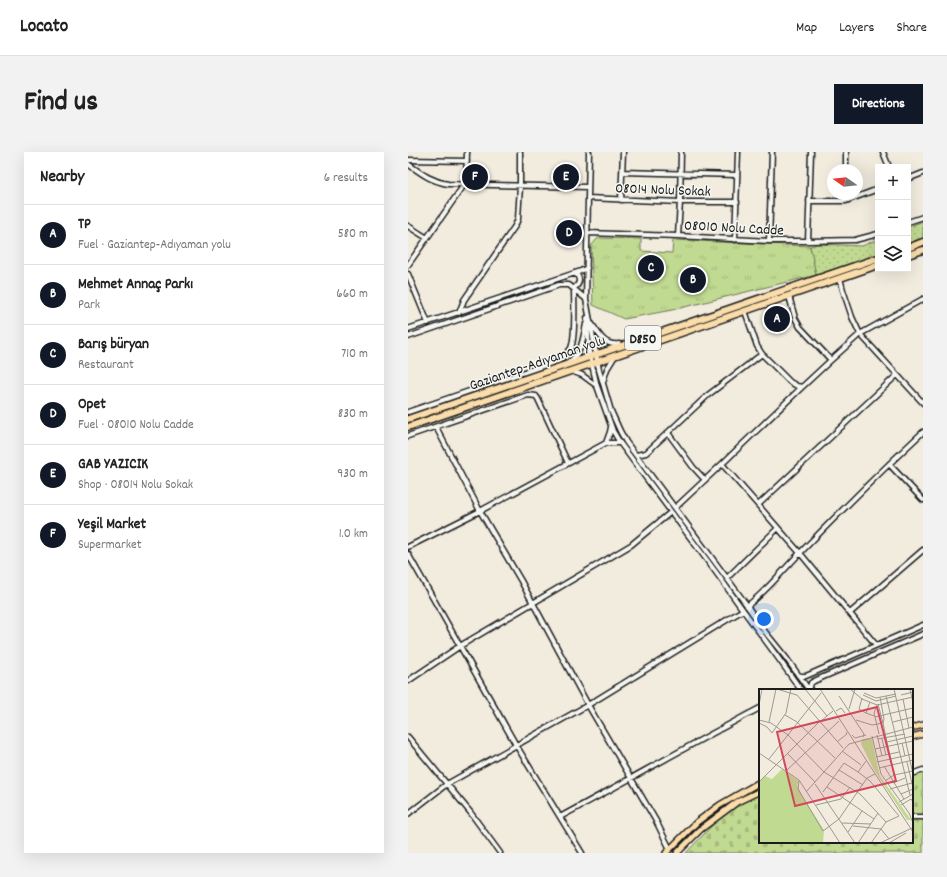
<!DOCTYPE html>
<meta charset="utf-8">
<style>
:root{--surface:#fff;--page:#f2f2f2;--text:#222;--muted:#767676;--line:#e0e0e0;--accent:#111827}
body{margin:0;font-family:Dekko,sans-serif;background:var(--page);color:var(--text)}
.controls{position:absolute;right:12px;top:12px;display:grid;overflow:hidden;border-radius:0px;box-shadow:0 4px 16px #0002}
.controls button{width:36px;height:36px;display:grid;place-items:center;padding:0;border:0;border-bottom:1px solid var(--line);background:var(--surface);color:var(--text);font:20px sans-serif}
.compass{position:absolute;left:419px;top:12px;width:36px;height:36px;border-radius:50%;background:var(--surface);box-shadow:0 4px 16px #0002;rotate:284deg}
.you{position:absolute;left:356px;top:467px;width:14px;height:14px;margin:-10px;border:3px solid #fff;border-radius:50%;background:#1a73e8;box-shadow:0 0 0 6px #1a73e833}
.badge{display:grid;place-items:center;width:26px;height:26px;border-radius:50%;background:var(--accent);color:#fff;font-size:13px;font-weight:700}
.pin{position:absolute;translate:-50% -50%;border:2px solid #fff;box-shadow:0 1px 4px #0006}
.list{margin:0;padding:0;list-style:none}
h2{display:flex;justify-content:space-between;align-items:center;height:52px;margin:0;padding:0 16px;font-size:17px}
h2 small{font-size:13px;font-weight:400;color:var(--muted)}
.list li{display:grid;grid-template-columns:26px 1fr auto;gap:12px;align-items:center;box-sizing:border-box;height:60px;padding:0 16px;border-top:1px solid var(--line)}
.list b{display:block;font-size:15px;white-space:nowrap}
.list p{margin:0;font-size:13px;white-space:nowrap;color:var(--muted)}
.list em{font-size:13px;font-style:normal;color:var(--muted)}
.icon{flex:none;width:22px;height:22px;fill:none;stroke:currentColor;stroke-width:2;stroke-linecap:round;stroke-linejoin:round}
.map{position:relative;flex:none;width:515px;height:701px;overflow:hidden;border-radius:0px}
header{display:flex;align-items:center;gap:24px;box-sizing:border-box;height:56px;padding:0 20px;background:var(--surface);border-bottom:1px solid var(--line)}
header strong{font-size:19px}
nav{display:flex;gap:22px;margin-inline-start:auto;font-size:14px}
.intro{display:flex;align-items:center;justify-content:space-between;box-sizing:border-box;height:96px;padding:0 24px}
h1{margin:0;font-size:28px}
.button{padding:10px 18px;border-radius:0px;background:var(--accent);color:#fff;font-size:14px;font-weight:700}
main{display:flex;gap:24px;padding:0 24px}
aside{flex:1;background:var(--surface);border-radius:0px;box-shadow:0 4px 16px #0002}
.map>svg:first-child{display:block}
</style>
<header>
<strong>Locato</strong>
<nav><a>Map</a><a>Layers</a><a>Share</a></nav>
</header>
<div class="intro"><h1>Find us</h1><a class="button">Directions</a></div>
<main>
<aside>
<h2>Nearby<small>6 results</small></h2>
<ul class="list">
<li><span class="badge">A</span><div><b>TP</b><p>Fuel · Gaziantep-Adıyaman yolu</p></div><em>580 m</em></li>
<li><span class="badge">B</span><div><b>Mehmet Annaç Parkı</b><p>Park</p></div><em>660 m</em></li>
<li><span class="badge">C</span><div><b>Barış büryan</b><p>Restaurant</p></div><em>710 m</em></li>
<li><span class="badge">D</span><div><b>Opet</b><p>Fuel · 08010 Nolu Cadde</p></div><em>830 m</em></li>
<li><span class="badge">E</span><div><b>GAB YAZICIK</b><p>Shop · 08014 Nolu Sokak</p></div><em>930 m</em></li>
<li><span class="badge">F</span><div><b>Yeşil Market</b><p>Supermarket</p></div><em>1.0 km</em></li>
</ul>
</aside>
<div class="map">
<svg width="515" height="701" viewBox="0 0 515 701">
<defs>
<pattern id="grass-dots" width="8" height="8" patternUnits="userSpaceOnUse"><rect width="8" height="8" fill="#c1da91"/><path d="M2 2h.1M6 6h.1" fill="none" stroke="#a5ba7c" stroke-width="1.8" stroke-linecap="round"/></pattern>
<pattern id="cemetery-stones" width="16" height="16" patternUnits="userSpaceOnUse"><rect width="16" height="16" fill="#c1da91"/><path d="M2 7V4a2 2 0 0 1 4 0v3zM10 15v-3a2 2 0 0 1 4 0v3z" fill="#a5ba7c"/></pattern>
<pattern id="park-tufts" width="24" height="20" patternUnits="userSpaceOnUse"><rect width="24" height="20" fill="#c1da91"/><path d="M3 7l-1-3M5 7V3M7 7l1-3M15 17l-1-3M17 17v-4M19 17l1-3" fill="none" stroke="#a5ba7c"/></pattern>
</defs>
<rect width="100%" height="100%" fill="#f2ecdf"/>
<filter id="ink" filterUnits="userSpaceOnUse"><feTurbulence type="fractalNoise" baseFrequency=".025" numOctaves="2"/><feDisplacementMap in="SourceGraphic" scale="8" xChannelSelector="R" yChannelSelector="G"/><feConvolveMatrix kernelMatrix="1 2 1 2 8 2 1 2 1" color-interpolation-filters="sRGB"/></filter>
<g filter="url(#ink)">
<path fill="url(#grass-dots)" stroke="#6e7b56" d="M515,69V86L500,91V75Z
M470,87V102L408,123L402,94L409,92L454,94Z"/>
<path fill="url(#cemetery-stones)" stroke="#6e7b56" d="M515,618V701H278L315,662L352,641V690H504V622Z"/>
<path fill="url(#park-tufts)" stroke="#6e7b56" d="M190,86L233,87V99L264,101L265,88L402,94L408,123L264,158L216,167L185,153L183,94Z"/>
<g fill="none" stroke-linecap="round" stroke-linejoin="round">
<g stroke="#1c1c1c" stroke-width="7">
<path id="minor" d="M475,0L481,15
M0,8L59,9
M0,12C14,22 23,29 40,32L180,35
M438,18V0
M214,20L329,23
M500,27L515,21
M58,32L59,0
M180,46L272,50H329
M213,48L215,0
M401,49H438L470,37
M438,49V42
M500,70L515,65
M0,74L19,86L56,33
M179,81L270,84L361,89H400L447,88L470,82
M270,84L272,50L273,0
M327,88L330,0
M361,89L364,0
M400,89L403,0
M0,113L19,86
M0,122L20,171
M432,126L435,138L444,165L452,182L515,251
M381,144L387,166L392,175L423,208
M178,148L180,46L181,0
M337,159L349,194L354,202L382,230L389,234L394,235L423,208L452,182L515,147
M51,161L56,148L107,74L110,67L112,34V0
M179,166L181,200L189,234L205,279L212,291L307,419L335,458L368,503L393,538
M184,172C191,183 197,194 211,192
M0,177L173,119L179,116
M0,185L151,133H161L178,147L191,218L203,259L212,279L218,290L338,452L354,476L379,507L401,538
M161,210C174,201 175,187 178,172
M163,219L174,223L189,234
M195,230L199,217L207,204
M394,235L314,312L392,401L468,493
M0,260L152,208C156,204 160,201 163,196C168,184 166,150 166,136C172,132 173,126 167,121
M28,275L72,359L113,429L180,553L248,669L262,697
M260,281L285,315L297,328
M0,284L120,243L128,244L130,247L160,311
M198,291L202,280L203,275
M228,303L238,301L300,243L354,202
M481,312L515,348
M350,353L489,223
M267,356L314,312
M0,395L72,359L198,291H212
M0,402L108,593L174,701
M319,426L370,376
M339,454C359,439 375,418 393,400C433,359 473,319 515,280
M442,461L515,398
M390,523L393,524H398L515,473
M0,529L52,494L223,393L263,360
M401,538L403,531L406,529L515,482
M0,585L62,660L92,701
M504,622L515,618
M0,662L39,632L180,553L335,458
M152,665C219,629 285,591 352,556
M504,665H515"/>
</g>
<g stroke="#1c1c1c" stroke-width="8">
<path id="major" d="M504,576L515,573
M504,585L515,582
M258,701L289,670L312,653L352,630
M269,701L293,677L329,650L352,639"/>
</g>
<g stroke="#1c1c1c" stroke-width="9">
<path id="highway" d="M500,96L515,90
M500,103L515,98
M0,267L470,106
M0,275L470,113"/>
</g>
<use href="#minor" stroke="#f6f6f2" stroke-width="4"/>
<use href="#major" stroke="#fbddab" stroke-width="5"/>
<use href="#highway" stroke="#fbddab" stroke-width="6"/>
</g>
</g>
<g text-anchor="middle" stroke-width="3" stroke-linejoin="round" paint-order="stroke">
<rect fill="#f6f6f2" stroke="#5d5d5c" stroke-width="1" x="217" y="174" width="36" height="24" rx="3"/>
<g font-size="14" font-weight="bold" fill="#1c1c1c">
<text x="235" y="191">D850</text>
</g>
<g font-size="15" fill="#1c1c1c" stroke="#f6f6f2">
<text transform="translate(255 37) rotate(2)" y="5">08014 Nolu Sokak</text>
<text transform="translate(326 75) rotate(3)" y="5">08010 Nolu Cadde</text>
<text transform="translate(129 210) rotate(-19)" y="5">Gaziantep-Adıyaman yolu</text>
</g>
</g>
<g transform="translate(351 537)">
<rect width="154" height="154" fill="#f2ecdf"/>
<path d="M119,79L121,87L152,131H148L115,81Z" fill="#c1da91"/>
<path d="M23,80L40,92L38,96L44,108L65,141L64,154H0V93L6,87L13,90Z" fill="#c1da91"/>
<path d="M113,49L119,79L115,81L102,55L103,50Z" fill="#c1da91"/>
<path fill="none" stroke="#9c9991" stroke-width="1" d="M32,0L31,4L38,6L84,59M46,0L68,27M61,0L154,143M91,0L103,10L118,16M135,0L154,85M151,0L154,14M105,4L117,9L137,5M104,6L117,12L137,7M142,6L154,3M80,7L105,45L104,48M127,7L151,106M121,8L125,30L124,34L135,86M103,9L100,20L107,24M144,10L150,39M111,13L107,24L115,27M119,15L124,34M0,16L3,0M90,20L96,0M77,22L82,19L86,24M26,26L38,33L76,69M116,28L154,19M0,31L12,34L29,46L65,83M97,31L113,36L124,34M62,32L74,22M10,33L17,0M134,33L154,28M0,34L8,38L13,44L27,24L31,4L18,0M120,45L115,24L118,16L154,8M93,46L96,49L107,46M118,46L123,67M113,47L122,85L150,124L154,134M119,50L146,45M123,50L127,66M79,52L88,45L87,43M128,53L154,47M143,54L146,67M116,60L154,52M83,62L102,76M0,64L40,91L81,154M28,64L56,93M117,68L140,63M10,70L62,4M107,72L99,83L111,92L140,127M118,73L154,65M148,73L154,99M125,77L145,110M120,79L154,71M28,81L80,32M80,81L104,96M65,83L101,105L127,133M40,92L39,100L64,142L80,130L108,89L116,85M126,92L135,86L154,82M0,93L61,32M134,94L146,89M56,95L96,154M68,98L115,130M131,100L153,94M47,103L90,55L154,38M64,103L85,74L99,83M142,105L154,100M140,113L154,105M57,116L82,110L91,98M142,116L152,110L154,113M83,134L112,135M94,137L122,140L112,154M89,143L103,122M130,150L122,140L127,133L140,127M99,154L119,124M121,154L153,139M130,154L147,144"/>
<path fill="#d1495b" fill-opacity="0.15" stroke="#d1495b" stroke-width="2" d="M118,18L137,92L36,117L18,43Z"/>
<rect width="154" height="154" fill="none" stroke="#1c1c1c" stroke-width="2"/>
</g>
</svg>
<div class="controls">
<button>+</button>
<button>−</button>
<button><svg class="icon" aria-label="layers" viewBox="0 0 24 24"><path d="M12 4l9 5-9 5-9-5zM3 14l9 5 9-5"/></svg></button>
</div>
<svg class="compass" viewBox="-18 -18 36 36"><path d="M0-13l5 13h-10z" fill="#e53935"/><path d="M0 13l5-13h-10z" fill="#767676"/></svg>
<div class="you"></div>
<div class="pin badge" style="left:369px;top:167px">A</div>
<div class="pin badge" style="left:285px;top:128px">B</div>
<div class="pin badge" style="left:243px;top:116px">C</div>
<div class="pin badge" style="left:161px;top:81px">D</div>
<div class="pin badge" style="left:158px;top:25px">E</div>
<div class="pin badge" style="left:67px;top:25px">F</div>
</div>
</main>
